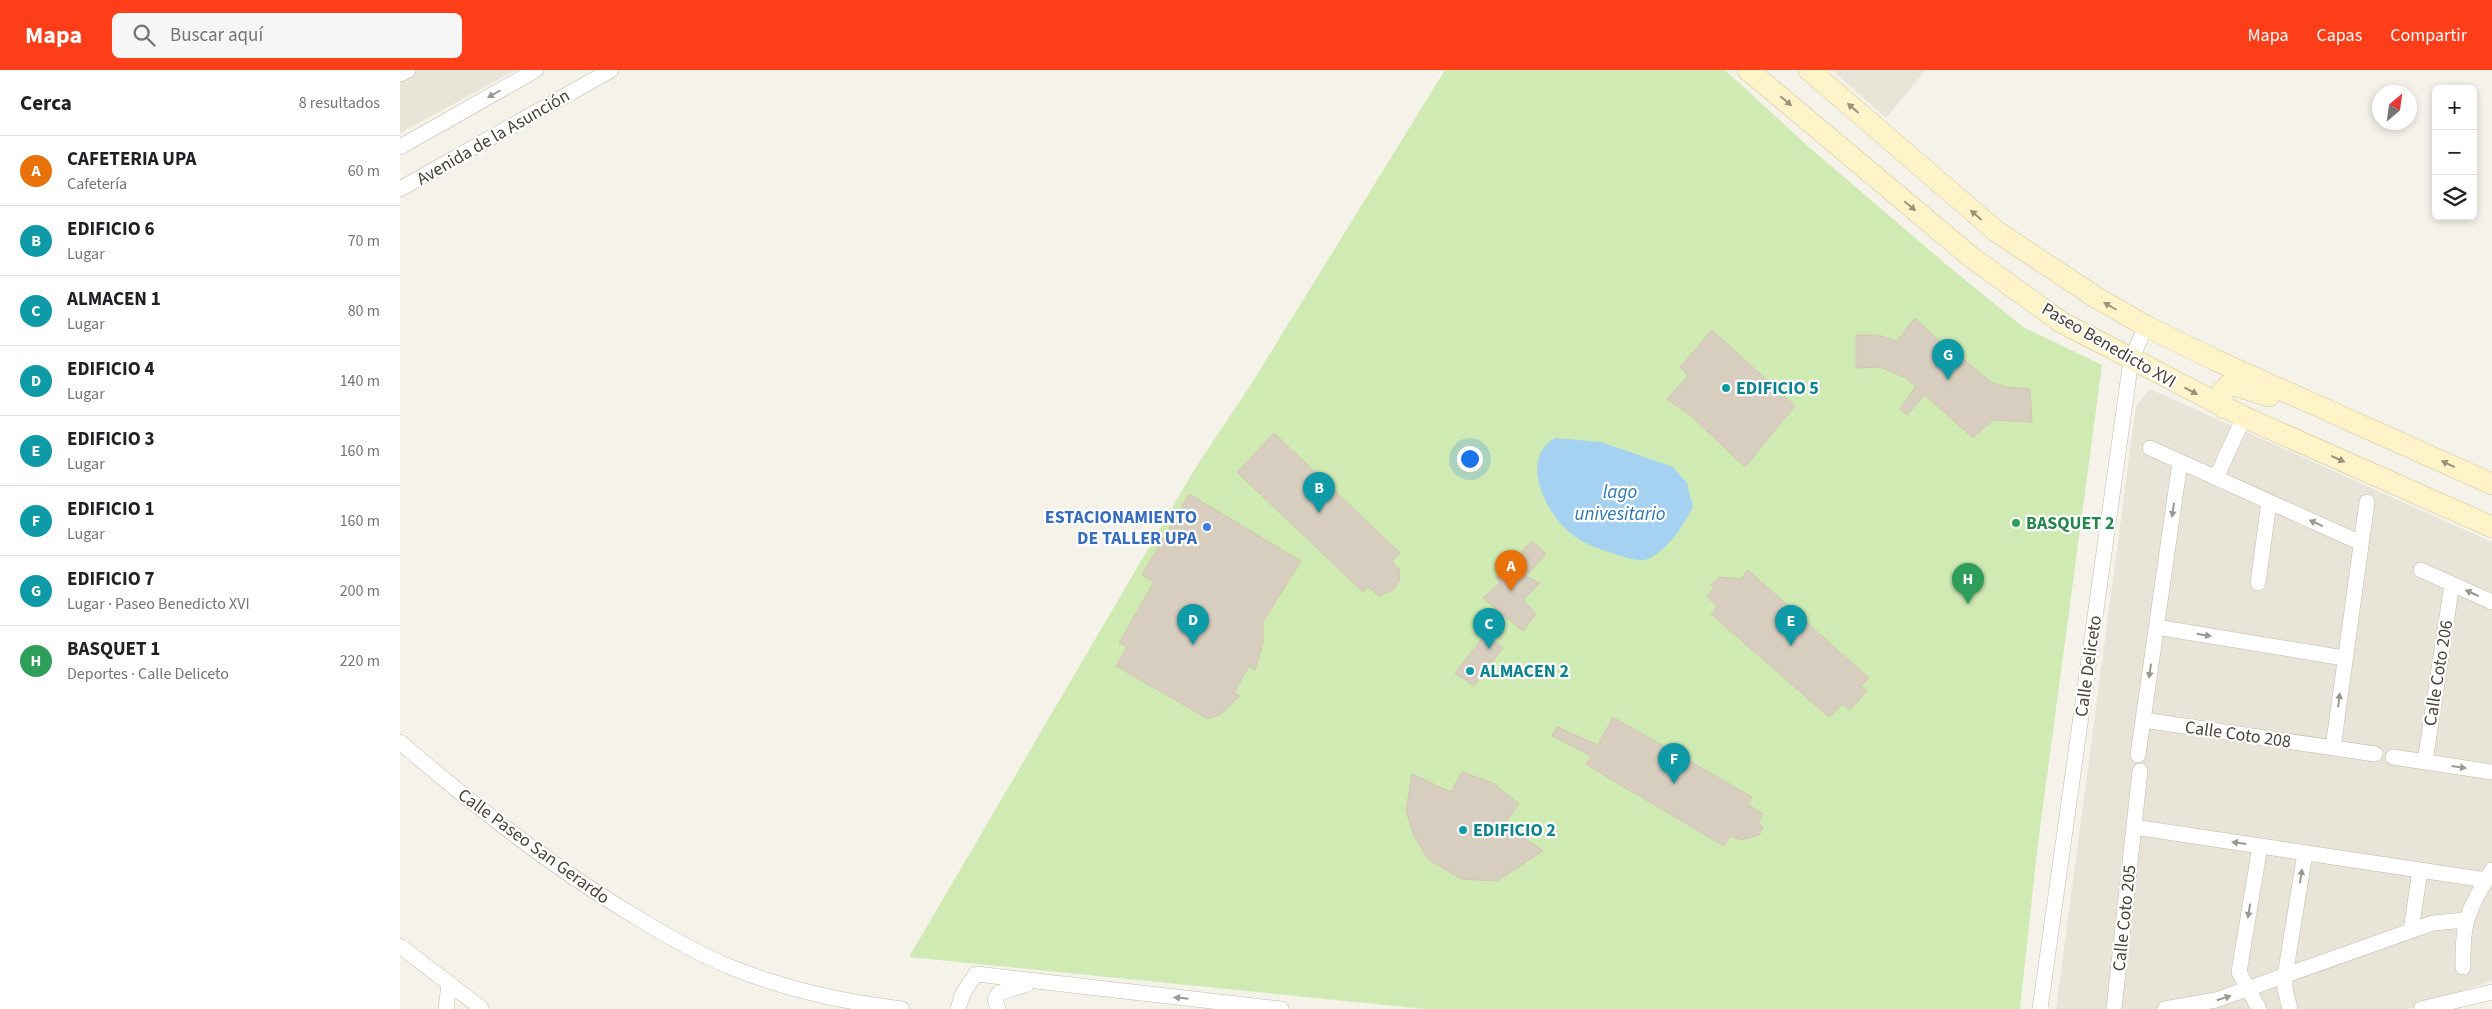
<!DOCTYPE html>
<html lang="es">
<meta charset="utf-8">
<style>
:root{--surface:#fff;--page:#f6f6f6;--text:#202124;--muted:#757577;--line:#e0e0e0;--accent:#fd3e19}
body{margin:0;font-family:"Source Sans 3",sans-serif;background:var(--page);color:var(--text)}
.controls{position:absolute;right:15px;top:15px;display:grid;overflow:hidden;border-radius:8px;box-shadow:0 2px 8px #0003}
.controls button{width:45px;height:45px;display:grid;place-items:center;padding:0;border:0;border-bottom:1px solid var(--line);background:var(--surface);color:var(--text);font:25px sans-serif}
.compass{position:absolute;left:1972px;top:15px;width:45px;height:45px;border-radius:50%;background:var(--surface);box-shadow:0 2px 8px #0003;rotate:29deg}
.you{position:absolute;left:1069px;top:388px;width:18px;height:18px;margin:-12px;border:4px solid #fff;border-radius:50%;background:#1a73e8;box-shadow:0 0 0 8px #1a73e833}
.badge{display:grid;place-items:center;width:32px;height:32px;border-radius:50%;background:var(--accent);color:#fff;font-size:16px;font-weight:700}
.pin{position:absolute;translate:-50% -41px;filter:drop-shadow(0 1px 2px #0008)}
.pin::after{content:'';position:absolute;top:26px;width:18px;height:15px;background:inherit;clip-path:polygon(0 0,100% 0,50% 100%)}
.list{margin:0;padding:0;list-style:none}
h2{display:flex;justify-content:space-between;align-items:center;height:65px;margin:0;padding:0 20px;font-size:21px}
h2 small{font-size:16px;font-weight:400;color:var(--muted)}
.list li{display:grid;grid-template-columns:32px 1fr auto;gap:15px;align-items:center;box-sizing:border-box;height:70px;padding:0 20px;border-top:1px solid var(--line)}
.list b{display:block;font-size:19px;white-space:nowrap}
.list p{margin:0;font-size:16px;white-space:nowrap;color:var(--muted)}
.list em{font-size:16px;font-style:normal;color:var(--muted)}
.icon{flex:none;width:28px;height:28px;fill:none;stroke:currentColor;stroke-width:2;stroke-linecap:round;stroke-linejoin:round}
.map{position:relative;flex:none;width:2092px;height:939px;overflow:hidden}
header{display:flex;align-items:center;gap:30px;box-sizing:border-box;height:70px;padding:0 25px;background:var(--accent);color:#fff}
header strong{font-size:24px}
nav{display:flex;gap:28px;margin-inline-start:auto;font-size:18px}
.search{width:350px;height:45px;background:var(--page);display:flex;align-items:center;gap:12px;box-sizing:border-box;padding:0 18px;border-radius:8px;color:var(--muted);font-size:19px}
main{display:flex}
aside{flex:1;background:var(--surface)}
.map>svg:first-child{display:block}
</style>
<header>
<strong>Mapa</strong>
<div class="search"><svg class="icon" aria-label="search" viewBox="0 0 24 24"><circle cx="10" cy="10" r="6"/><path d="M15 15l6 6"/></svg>Buscar aquí</div>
<nav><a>Mapa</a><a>Capas</a><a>Compartir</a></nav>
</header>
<main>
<aside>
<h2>Cerca<small>8 resultados</small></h2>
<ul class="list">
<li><span class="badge" style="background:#e8710a">A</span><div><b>CAFETERIA UPA</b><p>Cafetería</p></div><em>60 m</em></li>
<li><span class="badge" style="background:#0f9aa8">B</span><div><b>EDIFICIO 6</b><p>Lugar</p></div><em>70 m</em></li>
<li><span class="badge" style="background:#0f9aa8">C</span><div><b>ALMACEN 1</b><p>Lugar</p></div><em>80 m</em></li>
<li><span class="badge" style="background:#0f9aa8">D</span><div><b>EDIFICIO 4</b><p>Lugar</p></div><em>140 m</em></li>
<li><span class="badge" style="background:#0f9aa8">E</span><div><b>EDIFICIO 3</b><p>Lugar</p></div><em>160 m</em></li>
<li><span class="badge" style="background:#0f9aa8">F</span><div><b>EDIFICIO 1</b><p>Lugar</p></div><em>160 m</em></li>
<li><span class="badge" style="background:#0f9aa8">G</span><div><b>EDIFICIO 7</b><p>Lugar · Paseo Benedicto XVI</p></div><em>200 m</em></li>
<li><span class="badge" style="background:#2e9e5b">H</span><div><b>BASQUET 1</b><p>Deportes · Calle Deliceto</p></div><em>220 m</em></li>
</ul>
</aside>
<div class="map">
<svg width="2092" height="939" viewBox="0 0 2092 939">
<rect width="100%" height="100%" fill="#f5f2ea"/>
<path fill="#e9e4d8" d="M0,0H116L0,63Z
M1432,0H1526L1486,48Z
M1750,319L2092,472V911L2008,939H1656L1736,336Z"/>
<path fill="#d0eab3" d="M1045,0H1325L1410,78L1548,196L1623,257L1702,295L1637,781L1620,939H1025L509,887L796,397L850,316Z"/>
<path fill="#a6d2f2" d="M1155,368L1201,372L1273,397L1287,413L1293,437C1282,457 1269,479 1248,489C1240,492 1226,488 1218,485C1202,480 1183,474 1169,462C1145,441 1119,389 1155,368Z"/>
<path fill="#d7cebf" stroke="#d2c6b2" d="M1515,248L1549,280L1551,279L1591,312L1606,317L1630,319L1632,352L1593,350L1573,368L1525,325L1507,345L1500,339L1516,316L1506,308L1480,297L1456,298V265H1478L1497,271Z
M1312,260L1395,336L1345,397L1290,345L1267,329L1288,306L1280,297Z
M874,363L1000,483L992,492L999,499L1000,509L994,519L979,526L968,517L963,522L837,402Z
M789,424L901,491L863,552V573L855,600L849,596L834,623L840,626L820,645L808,649L716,596L727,577L719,573L754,512L742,505Z
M1132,471L1146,484L1126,506L1140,513L1123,530L1136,544L1123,561L1083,528L1100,512L1096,508Z
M1348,500L1469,608L1461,616L1467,621L1450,640L1443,634L1429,647L1311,544L1317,537L1307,526L1314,517L1311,515L1320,507L1341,509Z
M1086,564L1103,578L1074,616L1055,603Z
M1213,647L1352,727L1348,735L1363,744L1358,753L1363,757L1359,765L1341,770L1330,766L1324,776L1197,701L1186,694L1191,686L1152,666L1157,657L1198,675Z
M1062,702L1093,713L1119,734L1105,754L1143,781L1097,811L1061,809L1028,789L1014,766L1006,741L1012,704L1051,722Z"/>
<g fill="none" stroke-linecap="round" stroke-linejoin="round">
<g stroke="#c1baac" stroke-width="16">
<path id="street" d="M0,4L8,0
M0,77L136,0
M0,119L211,0
M1750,378L1961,473
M1816,408L1844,347
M2021,500L2092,532
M1858,513L1869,432
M1756,557L1944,588
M1743,650L1975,684
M0,672C74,736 152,797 236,847C267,866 300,885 333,898C387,920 445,932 502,939
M1933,678L1967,432
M1738,685L1780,392
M1993,687L2092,702
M2025,692L2052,514
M1734,757L2086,810
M2011,861L2020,800
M0,876L81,938
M2063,897C2062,849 2068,841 2092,800
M46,939L49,914
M558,939L563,923L576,904L881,939
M598,939L595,929L599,923L627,914
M1640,939L1731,290L1746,256
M1714,939L1740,701
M1765,939L1816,930L2033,853L2065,850
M1859,939L1839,902L1860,776
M1890,939L1885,919V906L1905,783
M2021,939L2092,922"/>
</g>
<g stroke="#d5c79a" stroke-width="22">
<path id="secondary" d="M1348,0L1571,187L1661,252L1844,347L2092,457
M1409,0L1596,161L1697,228L1746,256L1815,290L2092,414
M1824,338L1821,323L1830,314L1869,326"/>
</g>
<use href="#street" stroke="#fff" stroke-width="15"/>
<use href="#secondary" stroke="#fff3ca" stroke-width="21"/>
</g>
<defs><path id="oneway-solid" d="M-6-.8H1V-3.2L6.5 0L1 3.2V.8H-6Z" transform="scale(1.25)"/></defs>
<g fill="#9b9892">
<use href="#oneway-solid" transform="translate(94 24) rotate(150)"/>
<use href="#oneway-solid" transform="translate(1773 440) rotate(98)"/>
<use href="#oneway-solid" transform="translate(1916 453) rotate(-156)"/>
<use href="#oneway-solid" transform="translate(2072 523) rotate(-156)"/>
<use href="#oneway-solid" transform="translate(1804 565) rotate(9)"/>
<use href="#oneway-solid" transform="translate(1750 601) rotate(98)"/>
<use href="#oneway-solid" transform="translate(1939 630) rotate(-83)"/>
<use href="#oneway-solid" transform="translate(2059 697) rotate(8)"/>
<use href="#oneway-solid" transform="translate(1839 773) rotate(-172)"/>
<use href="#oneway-solid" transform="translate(1901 806) rotate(-81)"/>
<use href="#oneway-solid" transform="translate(1849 841) rotate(99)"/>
<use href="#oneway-solid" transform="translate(781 928) rotate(-174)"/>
<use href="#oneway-solid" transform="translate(1824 928) rotate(-18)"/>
</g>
<g fill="#9b927a">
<use href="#oneway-solid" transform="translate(1386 31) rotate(40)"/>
<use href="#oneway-solid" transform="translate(1453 38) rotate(-139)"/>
<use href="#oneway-solid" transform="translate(1510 136) rotate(40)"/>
<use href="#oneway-solid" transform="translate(1576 145) rotate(-139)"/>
<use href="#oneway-solid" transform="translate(1710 236) rotate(-150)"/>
<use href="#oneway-solid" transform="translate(1791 321) rotate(28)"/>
<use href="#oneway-solid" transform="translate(1938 389) rotate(24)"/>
<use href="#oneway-solid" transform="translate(2048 394) rotate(-155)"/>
</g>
<g fill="#0f9aa8" stroke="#fff" stroke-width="2">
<circle cx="1326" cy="318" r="5"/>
<circle cx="1070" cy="601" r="5"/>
<circle cx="1063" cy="760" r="5"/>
</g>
<circle fill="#2e9e5b" stroke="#fff" stroke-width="2" cx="1616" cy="453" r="5"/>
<circle fill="#3f7fe0" stroke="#fff" stroke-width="2" cx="807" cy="457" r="5"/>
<g text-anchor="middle" stroke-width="4.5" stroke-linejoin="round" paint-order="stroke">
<g font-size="18" fill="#494338" stroke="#fff">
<text transform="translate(93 67) rotate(-30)" y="6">Avenida de la Asunción</text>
<text transform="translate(1709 275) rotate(30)" y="6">Paseo Benedicto XVI</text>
<text transform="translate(1688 596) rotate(-82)" y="6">Calle Deliceto</text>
<text transform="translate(2038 603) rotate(-81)" y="6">Calle Coto 206</text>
<text transform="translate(1838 664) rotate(8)" y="6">Calle Coto 208</text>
<text transform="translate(134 776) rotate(36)" y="6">Calle Paseo San Gerardo</text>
<text transform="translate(1724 848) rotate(-84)" y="6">Calle Coto 205</text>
</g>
<g font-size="18" font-weight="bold" fill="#0d838f" stroke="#fff" text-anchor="start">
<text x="1336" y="324">EDIFICIO 5</text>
<text x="1080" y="607">ALMACEN 2</text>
<text x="1073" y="766">EDIFICIO 2</text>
</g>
<g font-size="18" font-weight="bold" fill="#366cbe" stroke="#fff" text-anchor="end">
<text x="797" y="453">ESTACIONAMIENTO<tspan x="797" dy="21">DE TALLER UPA</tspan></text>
</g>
<g font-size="18" font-weight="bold" fill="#27864d" stroke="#fff" text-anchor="start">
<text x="1626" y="459">BASQUET 2</text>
</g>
<g font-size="19" font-style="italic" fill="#2d77b0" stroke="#fff">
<text x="1220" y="428">lago<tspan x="1220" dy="22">univesitario</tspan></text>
</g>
</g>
</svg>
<div class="controls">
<button>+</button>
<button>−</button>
<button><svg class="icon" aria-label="layers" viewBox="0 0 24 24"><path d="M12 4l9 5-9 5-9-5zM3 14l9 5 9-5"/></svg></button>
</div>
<svg class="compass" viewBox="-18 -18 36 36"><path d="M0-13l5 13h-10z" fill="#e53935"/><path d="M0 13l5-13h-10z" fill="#757577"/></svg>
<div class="you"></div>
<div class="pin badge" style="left:1111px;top:521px;background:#e8710a">A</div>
<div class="pin badge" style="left:919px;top:443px;background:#0f9aa8">B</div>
<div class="pin badge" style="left:1089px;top:579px;background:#0f9aa8">C</div>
<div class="pin badge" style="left:793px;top:575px;background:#0f9aa8">D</div>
<div class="pin badge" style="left:1391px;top:576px;background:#0f9aa8">E</div>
<div class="pin badge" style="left:1274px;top:714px;background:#0f9aa8">F</div>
<div class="pin badge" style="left:1548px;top:310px;background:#0f9aa8">G</div>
<div class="pin badge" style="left:1568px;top:534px;background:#2e9e5b">H</div>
</div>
</main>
